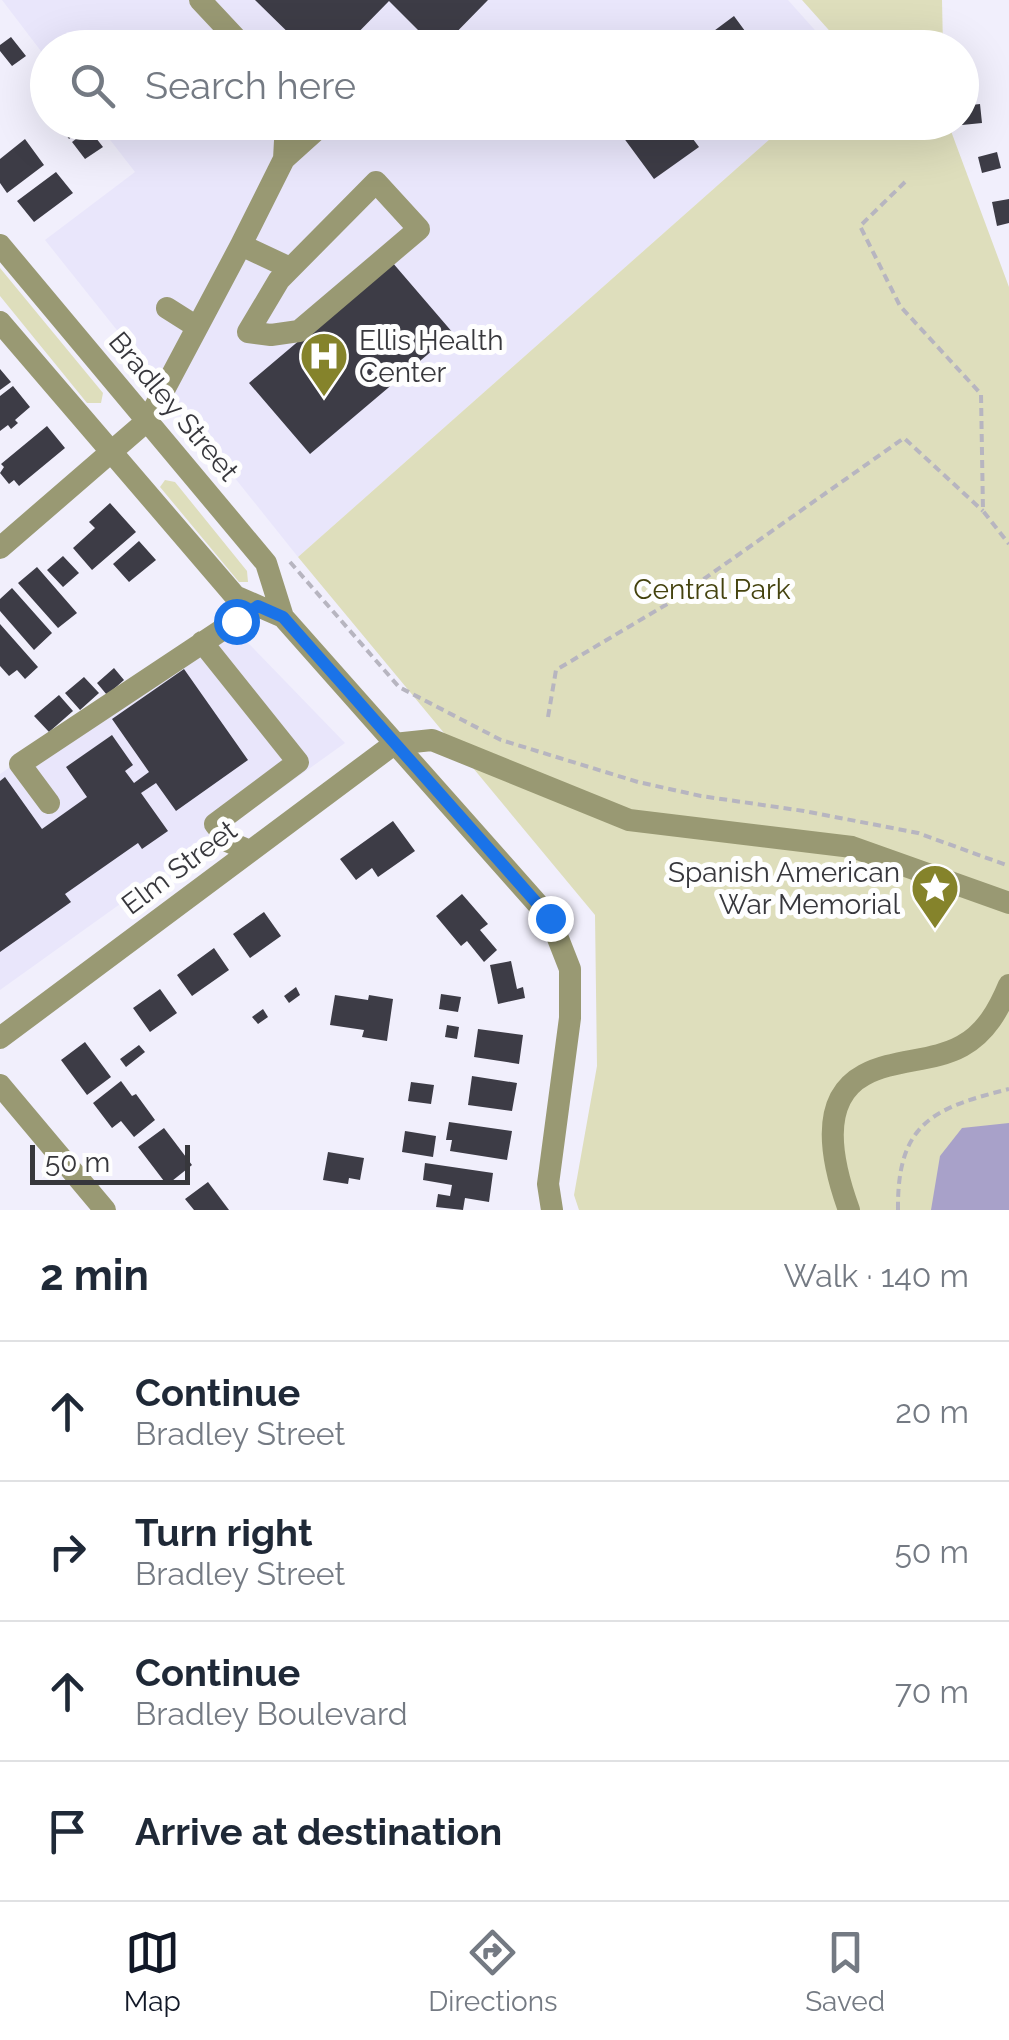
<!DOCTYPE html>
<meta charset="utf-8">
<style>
:root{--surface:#fff;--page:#f6f6f7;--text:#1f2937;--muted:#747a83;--line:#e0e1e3;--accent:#111827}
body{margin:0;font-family:Raleway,sans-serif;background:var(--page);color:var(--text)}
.scale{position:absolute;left:30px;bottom:25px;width:160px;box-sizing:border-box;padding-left:10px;border:5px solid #37373c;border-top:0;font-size:28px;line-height:35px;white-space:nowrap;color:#37373c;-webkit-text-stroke:8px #fefefe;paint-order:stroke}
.stop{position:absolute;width:30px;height:30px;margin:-22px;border:8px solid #1a73e8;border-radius:50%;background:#fff}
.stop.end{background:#1a73e8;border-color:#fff;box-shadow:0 2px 10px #0008}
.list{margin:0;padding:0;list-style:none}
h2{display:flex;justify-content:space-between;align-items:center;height:130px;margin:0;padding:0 40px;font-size:42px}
h2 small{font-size:32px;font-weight:400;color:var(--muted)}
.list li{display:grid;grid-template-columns:65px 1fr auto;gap:30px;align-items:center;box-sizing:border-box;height:140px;padding:0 40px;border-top:2px solid var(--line)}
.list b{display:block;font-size:38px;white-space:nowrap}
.list p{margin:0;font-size:32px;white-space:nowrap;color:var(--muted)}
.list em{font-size:32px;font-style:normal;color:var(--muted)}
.icon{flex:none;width:55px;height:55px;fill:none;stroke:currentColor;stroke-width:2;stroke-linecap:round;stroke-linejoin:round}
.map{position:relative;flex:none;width:1009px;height:1210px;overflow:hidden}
.search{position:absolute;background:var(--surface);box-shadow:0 10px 40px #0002;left:30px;right:30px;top:30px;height:110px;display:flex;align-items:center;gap:25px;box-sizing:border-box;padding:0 35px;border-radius:55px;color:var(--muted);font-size:38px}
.sheet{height:690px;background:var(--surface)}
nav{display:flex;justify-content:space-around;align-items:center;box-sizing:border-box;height:140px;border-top:2px solid var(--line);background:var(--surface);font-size:28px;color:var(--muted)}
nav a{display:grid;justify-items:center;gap:5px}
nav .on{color:var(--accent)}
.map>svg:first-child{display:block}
</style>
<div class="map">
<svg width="1009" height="1210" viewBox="0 0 1009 1210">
<rect width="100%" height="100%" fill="#f1effc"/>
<path fill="#e9e6fb" d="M2,0H788L830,47L48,48L47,59Z
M97,123H788L298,557L45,240L135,172Z
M225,619L345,743L0,990V774Z"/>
<path fill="#dedebc" d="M802,0H942L943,47H844Z
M788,123H948L1009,287V1210H579L574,1195L597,1066L595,915L298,557Z
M0,268L103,393L101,403H87L0,296Z
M165,480L175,482L247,571L248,582H239L160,487Z"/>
<path fill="#a8a1c9" d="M1009,1123V1210H931L940,1156L962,1128Z"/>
<path fill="#3d3c46" d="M255,0H488L441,48H436L389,1L343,48H304Z
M734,16L756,46L761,42L766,48H691Z
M11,37L26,56L12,66L0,51V45Z
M971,58L973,83H962V59Z
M44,77L48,82V103L33,85Z
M980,104L982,123L962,125V106Z
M71,122H79L83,128L69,139L62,129Z
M612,122H728L715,132L707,123L690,135L699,147L654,179Z
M89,129L103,147L85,159L72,142Z
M25,139L44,165L7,193L0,183V159Z
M997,152L1001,168L982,173L978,157Z
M56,172L73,193L34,222L17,201Z
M1009,199V223L997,226L992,202Z
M392,262L453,333L310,454L249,383Z
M0,369L11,382L0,390Z
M13,386L30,407L15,420L18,423L11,429L8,425L0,431V396Z
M47,426L65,448L19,486L14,480L9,484L0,473L4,467L1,464Z
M110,503L136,532L92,570L73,548L95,528L89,522Z
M139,541L156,560L129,582L113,564Z
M63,556L79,573L63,587L47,570Z
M37,567L77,613L58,628L18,583Z
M12,588L52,633L34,650L0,611V599Z
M0,624L38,667L25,679L17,670L9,676L0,666Z
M114,668L124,680L107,695L97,683Z
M184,669L248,760L176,811L156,783L141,793L168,831L142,849L138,843L65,894L71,902L0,952V781L5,777L42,829L87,797L66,767L112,735L133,765L125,771L134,783L149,772L112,719Z
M84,677L99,693L80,710L65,693Z
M59,695L73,711L49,732L34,716Z
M393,821L415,851L378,877L372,868L356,880L340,859Z
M462,894L488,924L480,930L497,950L484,962L467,941L461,946L436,916Z
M264,912L281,936L250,958L233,934Z
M214,948L229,970L192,996L177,975Z
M511,961L517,989L523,987L525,998L498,1004L490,965Z
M296,987L300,995L289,1003L284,996Z
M160,989L177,1013L150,1032L133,1008Z
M441,994L461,997L458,1012L439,1009Z
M335,995L368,1000L369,995L393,999L387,1041L362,1037L364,1030L330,1025Z
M263,1009L268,1017L258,1024L252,1017Z
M447,1025L459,1027L457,1039L445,1037Z
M478,1029L523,1035L519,1064L474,1057Z
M85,1042L111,1077L87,1095L61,1060Z
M139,1045L145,1052L126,1067L120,1059Z
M472,1076L517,1083L512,1111L468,1105Z
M121,1081L132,1096L136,1094L155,1120L134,1137L121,1121L112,1128L93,1103Z
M411,1082L434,1085L431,1104L408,1101Z
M449,1122L512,1131L507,1160L450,1151L452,1140H446Z
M164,1128L192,1165L167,1185L138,1147Z
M405,1131L436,1136L433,1157L402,1152Z
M328,1152L364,1158L360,1180L349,1178L348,1184L323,1180Z
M425,1163L493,1173L489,1202L465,1198L463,1210L436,1207L438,1194L450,1196L452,1185L423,1180Z
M208,1182L229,1210H194L185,1199Z"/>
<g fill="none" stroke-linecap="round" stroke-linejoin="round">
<path stroke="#b7b5c0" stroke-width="4" stroke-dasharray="8 5" stroke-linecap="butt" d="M905,182L860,226L900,306L981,394L983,511L1009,544
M290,562L399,687L501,740L638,782L701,796L804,811L918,833L1009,866
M548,717L556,670L674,600L904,438L983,511
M898,1210C897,1123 933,1108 1009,1089"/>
<path stroke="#999973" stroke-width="22" d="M200,0L245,48
M284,159L325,122
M376,182L419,229L299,331L271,335L248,332L279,280Z
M0,245L266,563L283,617L550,918L570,969V1018L548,1184L552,1210
M241,245L284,159L286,122
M167,308L197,327
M0,322L235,596L283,617
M0,548L148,420L241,245L290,268
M202,642L298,762L215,824L229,842L250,851
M394,744L432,740L629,820L852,847L1009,903
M49,803L20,764L258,606
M0,1038L394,744
M0,1085L105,1210
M849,1210C834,1169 816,1101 864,1075C893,1059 933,1062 962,1046C986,1033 999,1009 1009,985"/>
</g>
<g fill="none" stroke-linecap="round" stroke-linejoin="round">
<path stroke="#1a73e8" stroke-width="12" d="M236,621L258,606L283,617L550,918"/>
</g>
<defs>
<g id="hospital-pin" transform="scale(2.5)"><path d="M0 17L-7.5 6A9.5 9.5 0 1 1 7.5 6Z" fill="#85832b" stroke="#fefefe"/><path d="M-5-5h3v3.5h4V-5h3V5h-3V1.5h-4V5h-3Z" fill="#fff"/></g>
<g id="sight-pin" transform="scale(2.5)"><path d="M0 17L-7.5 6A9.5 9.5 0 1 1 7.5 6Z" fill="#85832b" stroke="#fefefe"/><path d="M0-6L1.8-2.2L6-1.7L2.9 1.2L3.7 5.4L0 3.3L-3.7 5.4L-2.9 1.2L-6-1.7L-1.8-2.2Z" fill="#fff"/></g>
</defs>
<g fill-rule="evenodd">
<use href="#hospital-pin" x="324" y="356"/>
<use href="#sight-pin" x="935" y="888"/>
</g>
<g text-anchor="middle" stroke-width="10" stroke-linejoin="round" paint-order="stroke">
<g font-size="28" fill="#37373c" stroke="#fefefe" text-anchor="start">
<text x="359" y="350">Ellis Health<tspan x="359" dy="32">Center</tspan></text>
<text x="900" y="882" text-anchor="end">Spanish American<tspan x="900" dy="32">War Memorial</tspan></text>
</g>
<g font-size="28" fill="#37373c" stroke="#fefefe">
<text transform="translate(174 406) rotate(50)" y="10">Bradley Street</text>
<text transform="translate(179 867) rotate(-37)" y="10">Elm Street</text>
</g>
<g font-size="28" fill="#44420e" stroke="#fefefe">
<text x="712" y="599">Central Park</text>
</g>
</g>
</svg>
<div class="scale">50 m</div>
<div class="stop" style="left:236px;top:621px"></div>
<div class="stop end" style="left:550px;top:918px"></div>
<div class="search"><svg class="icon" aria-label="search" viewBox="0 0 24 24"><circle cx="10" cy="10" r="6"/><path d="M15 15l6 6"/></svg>Search here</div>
</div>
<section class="sheet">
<h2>2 min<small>Walk · 140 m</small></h2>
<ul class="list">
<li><svg class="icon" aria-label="ahead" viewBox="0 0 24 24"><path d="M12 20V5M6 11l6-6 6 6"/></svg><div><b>Continue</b><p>Bradley Street</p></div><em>20 m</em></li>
<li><svg class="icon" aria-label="right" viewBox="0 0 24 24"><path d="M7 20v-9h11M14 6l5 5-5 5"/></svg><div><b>Turn right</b><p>Bradley Street</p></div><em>50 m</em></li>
<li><svg class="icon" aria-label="ahead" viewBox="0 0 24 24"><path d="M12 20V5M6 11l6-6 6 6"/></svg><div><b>Continue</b><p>Bradley Boulevard</p></div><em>70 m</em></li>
<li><svg class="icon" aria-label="arrive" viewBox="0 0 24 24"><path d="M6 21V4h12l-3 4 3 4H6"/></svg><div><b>Arrive at destination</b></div></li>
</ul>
</section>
<nav>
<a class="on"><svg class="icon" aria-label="map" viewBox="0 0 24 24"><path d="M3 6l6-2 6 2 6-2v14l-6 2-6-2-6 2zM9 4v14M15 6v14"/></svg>Map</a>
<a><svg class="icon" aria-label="directions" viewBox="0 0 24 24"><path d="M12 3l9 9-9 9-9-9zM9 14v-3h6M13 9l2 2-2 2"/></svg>Directions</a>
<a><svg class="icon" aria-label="saved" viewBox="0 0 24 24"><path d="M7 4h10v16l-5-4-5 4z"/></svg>Saved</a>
</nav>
